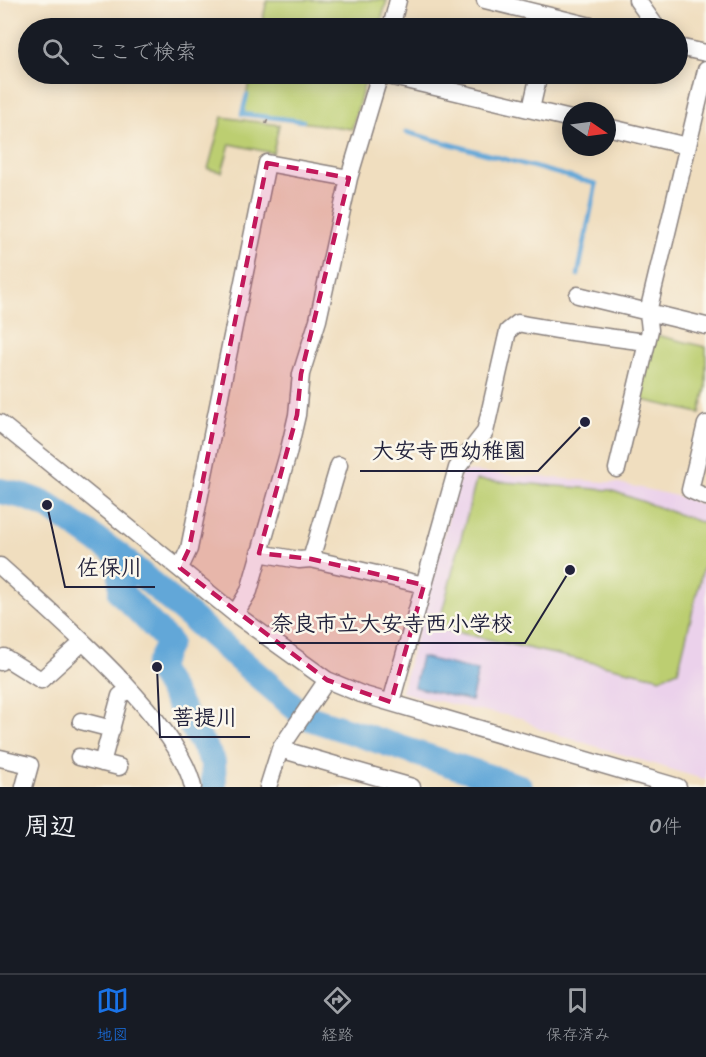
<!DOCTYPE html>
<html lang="ja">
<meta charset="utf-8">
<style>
:root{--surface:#171b24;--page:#20242c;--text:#f1f3f6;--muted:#9ea1a6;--line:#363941;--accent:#1a73e8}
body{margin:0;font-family:Sriracha,"Klee One",sans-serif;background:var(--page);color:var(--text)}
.compass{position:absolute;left:562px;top:102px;width:54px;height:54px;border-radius:50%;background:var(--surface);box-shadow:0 3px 15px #0003;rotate:103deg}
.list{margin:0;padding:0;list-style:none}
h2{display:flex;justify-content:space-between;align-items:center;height:78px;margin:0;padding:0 24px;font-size:26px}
h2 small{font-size:20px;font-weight:400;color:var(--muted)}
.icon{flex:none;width:33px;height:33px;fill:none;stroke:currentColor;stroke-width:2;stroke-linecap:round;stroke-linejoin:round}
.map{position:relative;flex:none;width:706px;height:787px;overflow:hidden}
.search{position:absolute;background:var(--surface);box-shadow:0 3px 15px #0003;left:18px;right:18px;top:18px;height:66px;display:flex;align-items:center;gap:15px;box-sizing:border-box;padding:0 21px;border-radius:33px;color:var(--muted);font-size:22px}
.sheet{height:186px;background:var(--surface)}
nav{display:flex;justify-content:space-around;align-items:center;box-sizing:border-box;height:84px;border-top:2px solid var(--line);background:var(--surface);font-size:16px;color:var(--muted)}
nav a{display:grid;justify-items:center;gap:3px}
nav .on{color:var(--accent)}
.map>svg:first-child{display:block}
</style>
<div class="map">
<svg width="706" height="787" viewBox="0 0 706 787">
<rect width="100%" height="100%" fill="#fbf7ec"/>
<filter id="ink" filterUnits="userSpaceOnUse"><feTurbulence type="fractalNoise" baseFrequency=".0167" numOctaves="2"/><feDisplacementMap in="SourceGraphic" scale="12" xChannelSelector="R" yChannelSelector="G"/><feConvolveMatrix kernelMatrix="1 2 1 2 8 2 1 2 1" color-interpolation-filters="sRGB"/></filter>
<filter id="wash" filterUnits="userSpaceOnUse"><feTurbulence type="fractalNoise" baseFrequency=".008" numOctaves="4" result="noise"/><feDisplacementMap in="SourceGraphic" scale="24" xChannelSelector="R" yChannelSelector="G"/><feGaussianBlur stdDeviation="1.35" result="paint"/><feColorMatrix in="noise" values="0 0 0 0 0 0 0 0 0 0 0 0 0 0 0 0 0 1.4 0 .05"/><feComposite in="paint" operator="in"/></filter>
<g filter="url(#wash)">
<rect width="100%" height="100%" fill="#f0debf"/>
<path fill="#ebd1eb" d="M461,471L618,483L681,497L706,506V780L539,729L522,718L472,709L401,692Z"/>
<path fill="#bcce71" stroke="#6f7856" stroke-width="1.5" d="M267,0H387L379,28H261Z
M251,74H367L352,129L242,114Z
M222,117L279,125L273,153L230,144L222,172L208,169Z
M652,334L706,347V388L700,413L638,399Z
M476,480L610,490L706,524V556L678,671L661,678L438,628Z"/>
<path fill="#62a7d8" stroke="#42648a" stroke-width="1.5" d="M421,657L478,671L471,701L414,687Z"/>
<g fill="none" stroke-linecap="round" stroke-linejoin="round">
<path stroke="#62a7d8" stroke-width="4.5" d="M247,95L242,114L303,121
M406,132L596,184L578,275"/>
<path stroke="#62a7d8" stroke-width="26" d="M0,491L23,496L47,505L121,557L306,717L520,787
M121,557V593L169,642L157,667L213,762L214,787"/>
</g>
</g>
<g filter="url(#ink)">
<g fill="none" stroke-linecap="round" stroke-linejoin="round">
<g stroke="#89807d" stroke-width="19">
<path id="minor" d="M485,0L599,28
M637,0L657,28
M391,28L398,0
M678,47L706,53
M380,74L571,119
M531,109L539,74
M607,127L687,146
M578,295L706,326
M0,423L235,614L327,680L361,694L678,787
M706,424L690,490L706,497
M617,469L650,330L648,312L706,70
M259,553L299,560L311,559L424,585
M311,559L339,465
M0,566C53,614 178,719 193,787
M180,568L189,549L267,163L349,178
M235,614L249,591L288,454L297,415L301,374L318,320L349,178L380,74
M0,662L4,657L41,680L83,642
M391,702L457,468L485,432L508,331L518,323C561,332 603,336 646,342
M81,721L112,729
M280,749L412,787
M79,757L119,767
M0,758L30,765L24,787
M102,763L120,696L128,690
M268,787L280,749L327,680"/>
</g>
<path stroke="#89807d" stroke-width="2" stroke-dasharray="4.5 4.5" stroke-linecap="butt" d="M266,124L268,117"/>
<use href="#minor" stroke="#fff" stroke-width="16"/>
</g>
</g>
<path fill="#c2185b" fill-opacity="0.2" stroke="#c2185b" stroke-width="4.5" stroke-dasharray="12 8" stroke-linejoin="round" d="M267,163L349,178L301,374L297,415L259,553L311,559L424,585L391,702L327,680L180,568L189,549Z"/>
<path fill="none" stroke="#22223b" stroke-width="2" d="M585 422L538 471H360M47 505L65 587H155M570 570L525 643H259M157 667L160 737H250"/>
<g fill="#22223b" stroke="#fbf7ec" stroke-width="2">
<circle cx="585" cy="422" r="6"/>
<circle cx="47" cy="505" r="6"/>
<circle cx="570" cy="570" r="6"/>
<circle cx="157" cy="667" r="6"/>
</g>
<g font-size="22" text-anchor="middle" font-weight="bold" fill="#22223b" stroke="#fbf7ec" stroke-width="5" stroke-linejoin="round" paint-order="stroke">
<text x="449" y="458">大安寺西幼稚園</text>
<text x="110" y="575">佐保川</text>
<text x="392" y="631">奈良市立大安寺西小学校</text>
<text x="205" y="725">菩提川</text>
</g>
</svg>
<svg class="compass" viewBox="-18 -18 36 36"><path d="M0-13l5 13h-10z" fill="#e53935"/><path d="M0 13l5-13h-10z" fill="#9ea1a6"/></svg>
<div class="search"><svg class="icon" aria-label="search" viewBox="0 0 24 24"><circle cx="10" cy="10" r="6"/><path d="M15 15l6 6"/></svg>ここで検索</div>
</div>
<section class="sheet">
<h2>周辺<small>0件</small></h2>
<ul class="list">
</ul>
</section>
<nav>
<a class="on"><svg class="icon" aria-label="map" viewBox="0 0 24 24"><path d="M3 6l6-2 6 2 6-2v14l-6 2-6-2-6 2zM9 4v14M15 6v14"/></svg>地図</a>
<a><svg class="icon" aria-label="directions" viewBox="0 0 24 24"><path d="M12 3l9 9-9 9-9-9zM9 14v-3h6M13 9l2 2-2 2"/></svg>経路</a>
<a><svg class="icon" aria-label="saved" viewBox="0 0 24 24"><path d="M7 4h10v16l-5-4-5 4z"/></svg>保存済み</a>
</nav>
